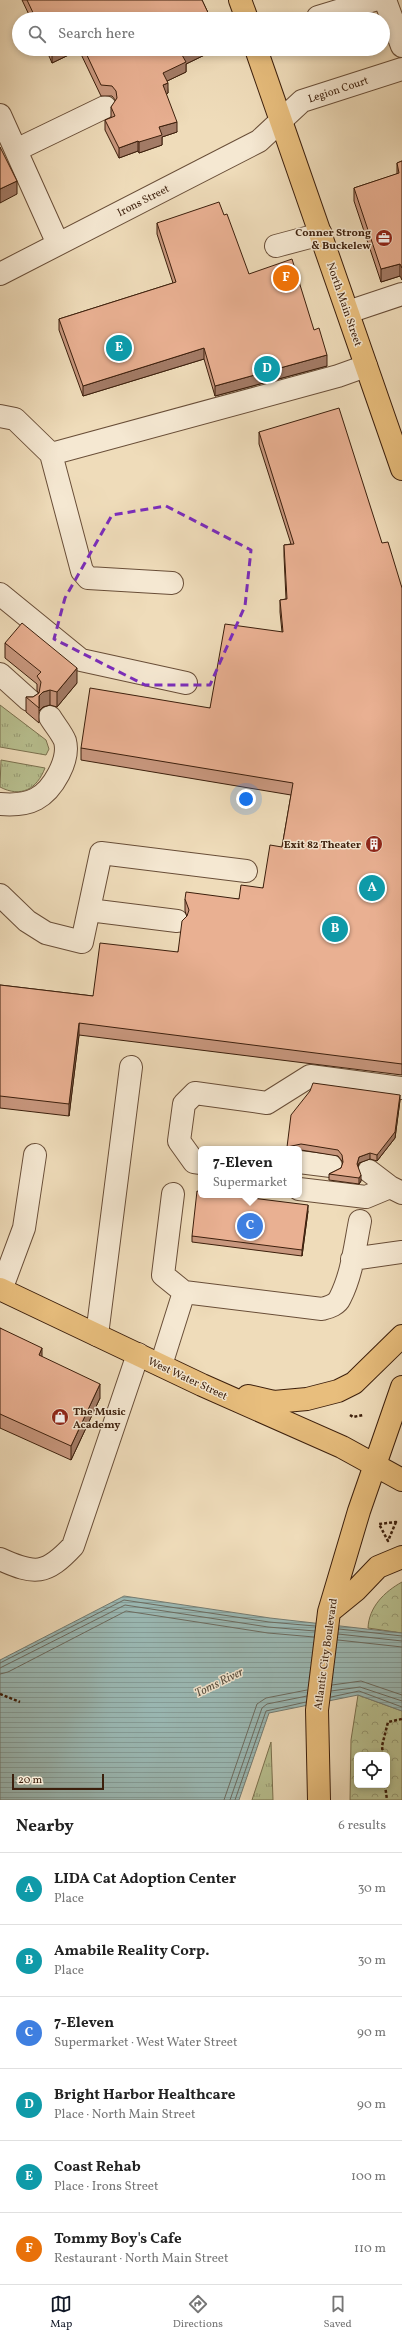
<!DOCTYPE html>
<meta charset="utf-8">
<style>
:root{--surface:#fff;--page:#f2f2f2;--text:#222;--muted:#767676;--line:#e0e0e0;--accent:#111827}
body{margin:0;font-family:Vollkorn,serif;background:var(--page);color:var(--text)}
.controls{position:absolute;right:12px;bottom:12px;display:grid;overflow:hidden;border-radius:6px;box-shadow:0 2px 6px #0003}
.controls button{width:36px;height:36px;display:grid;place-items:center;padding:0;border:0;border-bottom:1px solid var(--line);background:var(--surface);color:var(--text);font:20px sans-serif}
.scale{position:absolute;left:12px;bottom:10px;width:92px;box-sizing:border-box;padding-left:4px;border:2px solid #3c1f0c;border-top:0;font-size:11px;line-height:14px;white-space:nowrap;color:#3c1f0c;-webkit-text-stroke:3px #f5e8d2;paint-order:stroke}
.you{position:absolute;left:246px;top:799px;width:14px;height:14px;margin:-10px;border:3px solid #fff;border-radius:50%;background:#1a73e8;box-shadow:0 0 0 6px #1a73e833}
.badge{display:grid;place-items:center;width:26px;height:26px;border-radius:50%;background:var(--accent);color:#fff;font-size:13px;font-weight:700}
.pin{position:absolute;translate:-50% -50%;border:2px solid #fff;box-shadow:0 1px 4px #0006}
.popup{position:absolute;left:198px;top:1146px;width:104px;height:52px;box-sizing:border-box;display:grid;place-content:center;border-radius:6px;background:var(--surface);filter:drop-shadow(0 1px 3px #0005);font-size:13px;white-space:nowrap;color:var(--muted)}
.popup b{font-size:15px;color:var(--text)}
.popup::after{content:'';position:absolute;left:50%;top:100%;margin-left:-8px;border:8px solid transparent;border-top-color:var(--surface)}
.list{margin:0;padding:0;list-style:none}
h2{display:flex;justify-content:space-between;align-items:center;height:52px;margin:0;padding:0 16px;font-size:17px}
h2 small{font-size:13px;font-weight:400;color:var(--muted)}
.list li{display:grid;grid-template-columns:26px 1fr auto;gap:12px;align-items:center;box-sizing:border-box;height:72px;padding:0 16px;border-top:1px solid var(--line)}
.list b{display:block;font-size:15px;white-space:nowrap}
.list p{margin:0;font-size:13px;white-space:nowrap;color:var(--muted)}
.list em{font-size:13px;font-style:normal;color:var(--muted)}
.icon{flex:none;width:22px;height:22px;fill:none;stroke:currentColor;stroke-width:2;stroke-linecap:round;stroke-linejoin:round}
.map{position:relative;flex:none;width:402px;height:1800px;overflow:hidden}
.search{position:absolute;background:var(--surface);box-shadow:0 2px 6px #0003;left:12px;right:12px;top:12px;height:44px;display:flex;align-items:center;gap:10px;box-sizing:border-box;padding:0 14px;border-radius:22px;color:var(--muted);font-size:15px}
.sheet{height:484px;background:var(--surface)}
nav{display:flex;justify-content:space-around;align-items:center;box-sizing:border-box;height:56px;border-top:1px solid var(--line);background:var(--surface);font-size:11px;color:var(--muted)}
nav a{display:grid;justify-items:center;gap:2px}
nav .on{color:var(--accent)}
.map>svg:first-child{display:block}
</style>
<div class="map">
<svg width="402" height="1800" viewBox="0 0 402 1800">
<defs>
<pattern id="grass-tufts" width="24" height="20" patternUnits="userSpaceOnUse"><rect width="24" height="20" fill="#b8c090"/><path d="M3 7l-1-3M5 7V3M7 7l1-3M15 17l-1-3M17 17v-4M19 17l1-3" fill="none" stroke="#979b74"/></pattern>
<pattern id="park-crowns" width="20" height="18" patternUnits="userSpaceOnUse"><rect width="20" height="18" fill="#b8c090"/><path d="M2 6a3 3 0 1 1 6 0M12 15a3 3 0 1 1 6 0" fill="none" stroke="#979b74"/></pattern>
<pattern id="water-rules" width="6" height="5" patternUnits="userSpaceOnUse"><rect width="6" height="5" fill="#9bbab6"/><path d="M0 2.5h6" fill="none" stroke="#869f9b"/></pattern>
</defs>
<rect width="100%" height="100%" fill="#efdcba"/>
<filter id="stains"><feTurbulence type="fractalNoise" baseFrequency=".005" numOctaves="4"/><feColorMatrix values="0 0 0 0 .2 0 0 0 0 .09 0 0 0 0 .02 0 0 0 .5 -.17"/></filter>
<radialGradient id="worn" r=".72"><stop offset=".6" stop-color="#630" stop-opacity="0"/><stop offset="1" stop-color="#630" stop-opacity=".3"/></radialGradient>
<path fill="url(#grass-tufts)" stroke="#7a704e" d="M0,705L46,740L49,749L46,755L0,747Z
M1,760L45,768C37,789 21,798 0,787Z
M271,1742L273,1800H252Z"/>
<path fill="url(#park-crowns)" stroke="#7a704e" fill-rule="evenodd" d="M402,1582V1633L368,1628C369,1607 384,1592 402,1582Z
M358,1695L402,1711V1800H350L351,1740ZM357,1755H387V1785H357Z"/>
<path fill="url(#water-rules)" stroke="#757c72" d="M124,1596L270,1618L402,1633V1711L358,1695L269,1713L239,1800H0V1660Z"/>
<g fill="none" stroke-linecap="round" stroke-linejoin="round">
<path stroke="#6c6c61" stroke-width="1" d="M339,1629L402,1636
M338,1634L402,1641
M338,1640L402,1647
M0,1663L124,1600L269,1622L315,1626
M0,1668L125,1605L268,1627L315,1631
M0,1674L8,1672L126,1611L268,1633L314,1637
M332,1685L361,1681L402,1695
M331,1691L360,1687L402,1701
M331,1697L359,1691L402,1707
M224,1800L257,1704L266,1698L307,1690
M230,1800L262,1708L267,1704L307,1696
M235,1800L266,1711L306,1702"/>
<g stroke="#694e38" stroke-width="24">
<path id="minor" d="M385,0L402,46
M318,17L374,0
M0,115L58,244
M16,150L105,107
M276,246L321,234
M0,274L259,141L302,101L402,69
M348,312L402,294
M0,416L15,419L51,454L82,571L88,578L172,583
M51,454L338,376L366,366
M0,594L81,660L186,683
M0,674L29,700
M0,804C12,805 25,805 36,799C53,790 70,760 65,741C62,733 54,724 50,717
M0,895L27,921L46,933L82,942L101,853L246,871
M89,910L177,921
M299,1162L331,1166
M201,1163L194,1162L179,1141L184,1104L195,1093L267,1103L310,1076L402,1088
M369,1171L390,1187
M299,1189L366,1197L390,1187L402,1193
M173,1194L163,1275L184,1292L322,1309C329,1307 337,1305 340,1298C352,1275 355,1246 360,1221
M352,1259L402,1252
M1,1290L24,1228L35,1155
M97,1335L131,1067
M161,1365L184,1292
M0,1559C35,1575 46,1575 73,1546L138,1354"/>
</g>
<g stroke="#3c1f0c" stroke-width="24">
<path id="major" d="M240,0L247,19
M256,49L402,469
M0,1289L202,1385L342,1447L402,1480
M248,1396L274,1402L307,1399L338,1391L354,1383L402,1336
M329,1612L356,1590L378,1567L402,1557
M319,1800L317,1710L329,1612L359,1511L402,1387"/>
</g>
<path stroke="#3c1f0c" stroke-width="2.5" stroke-dasharray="3 2" stroke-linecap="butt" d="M350,1415L353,1417L363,1415
M396,1522L388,1541L379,1524Z
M0,1694L20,1702
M383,1755L382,1746L388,1722L402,1719
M385,1785L387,1800"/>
<use href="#minor" stroke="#f5e8d2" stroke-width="22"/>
<use href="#major" stroke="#e8be7d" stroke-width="22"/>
</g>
<path fill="#c8977e" stroke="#3c1f0c" d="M22,0H202L211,19H31Z
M46,49H217L186,64V72L167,81L168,93L166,94L177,132L162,137V145L139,153L138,151L119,158L105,130V120L111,118V107L116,101L112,96H101L79,50L52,63Z
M402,161V280L400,276L381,282L354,201V188L397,174V163Z
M157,223L249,274L327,366L215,396L204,359L83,396L59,330V319L173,283L157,234Z
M259,432L382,543L402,588V1075L79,1035L69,1116L0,1108V985L93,996L178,952L187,917L185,911V899H239L263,888L282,847L291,795L81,760V748L210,708L282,632L280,612V600L286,599L284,556V545L291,544L259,444Z
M5,643L77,683L57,707L50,705L43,707L39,711V723L26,712V697H33L39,693L37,691V684L5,658Z
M400,1100L395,1138L377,1161L370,1159L359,1163L358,1167L361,1181L359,1184L329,1180V1174L341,1168L343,1163L342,1161L338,1156L301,1150H299V1149H287V1147Z
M308,1211L302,1256L192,1242V1236Z
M0,1328L42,1357L100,1398L71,1460L0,1428Z"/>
<path fill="#a37b66" stroke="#3c1f0c" d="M59,49H79V50L52,63V52Z
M195,49H217L186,64V72L163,83V73L182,55Z
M168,83V93L163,96V85Z
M177,122V132L162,137V145L139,153V142L159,127Z
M138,141V151L119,158V148Z
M17,181V194L0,203V189Z
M400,264V276L381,282V269Z
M204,348V359L83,396V386Z
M327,355V366L215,396V386Z
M77,668V683L57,707V692Z
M50,690V705L43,707L39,711V696L43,692Z
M79,1023V1035L69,1116V1104Z
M400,1095V1100L395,1138L377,1161V1155Z
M370,1153V1159L359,1163L357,1170V1164L359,1157Z
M361,1175V1181L359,1184V1178Z
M308,1205V1211L302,1256V1250Z
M42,1348V1362L39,1355Z
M100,1384V1398L71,1460V1446Z"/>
<path fill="#e9b092" stroke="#3c1f0c" d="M27,0H202L211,19H36Z
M51,49H59L52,52Z
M84,49H195L182,55L186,62L163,73L168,83L163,85L177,122L159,127L162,135L139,142L138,141L119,148L105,120L115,116L111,107L117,98L116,91L112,86L101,85Z
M0,147L17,181L0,189Z
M402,161V268L400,264L381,269L354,188L399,173L397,163Z
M219,202L224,215L227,214L249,274L292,259L314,330L319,328L327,355L215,386L204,348L83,386L59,319L176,282L157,223Z
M339,408L382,543L388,542L402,588V1064L79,1023L69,1104L0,1096V985L93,996L100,943L178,952L182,921L187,916L189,910L185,899L186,892L239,899L241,885L263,888L270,845L282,847L293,783L81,748L90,688L210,708L225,624L283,632L280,600L287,599L284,545L294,544L259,432Z
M22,623L77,668L57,692L50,690L43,692L39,696V708L26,697H33L39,693L41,682L37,676L41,672L5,643Z
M313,1083L400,1095L395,1132L377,1155L370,1153L359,1157L357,1164L361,1175L359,1178L329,1174L341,1168L343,1162L342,1155L338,1150L301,1144L287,1147L291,1115L310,1091Z
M197,1191L201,1192V1195H228L308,1205L302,1250L192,1236Z
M0,1328L42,1348L39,1355L100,1384L71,1446L0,1414Z"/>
<path fill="none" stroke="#7b2cbf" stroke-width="3" stroke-dasharray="8 5" stroke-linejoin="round" d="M166,506L251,550L245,606L210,685H145L54,639L65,598L112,515Z"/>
<defs>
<g id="office-disc" transform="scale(0.9)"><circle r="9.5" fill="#8f2418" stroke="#f5e8d2"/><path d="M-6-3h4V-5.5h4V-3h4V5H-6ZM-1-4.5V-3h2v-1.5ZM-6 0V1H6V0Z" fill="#fff"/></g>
<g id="building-disc" transform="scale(0.9)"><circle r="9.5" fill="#8f2418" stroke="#f5e8d2"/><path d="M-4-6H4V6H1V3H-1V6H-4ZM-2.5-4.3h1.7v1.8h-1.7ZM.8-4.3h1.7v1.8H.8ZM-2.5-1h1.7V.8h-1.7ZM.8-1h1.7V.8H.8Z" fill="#fff"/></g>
<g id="shop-disc" transform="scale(0.9)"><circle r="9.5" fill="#8f2418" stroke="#f5e8d2"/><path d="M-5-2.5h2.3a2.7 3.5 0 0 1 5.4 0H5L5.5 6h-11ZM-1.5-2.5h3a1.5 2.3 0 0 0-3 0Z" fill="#fff"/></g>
</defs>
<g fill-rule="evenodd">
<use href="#office-disc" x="384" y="238"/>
<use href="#building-disc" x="374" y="844"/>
<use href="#shop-disc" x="60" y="1417"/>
</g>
<g text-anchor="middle" stroke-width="3" stroke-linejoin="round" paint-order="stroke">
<g font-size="11" fill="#3c1f0c" stroke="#f5e8d2">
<text transform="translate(338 89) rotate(-18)" y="4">Legion Court</text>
<text transform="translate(143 200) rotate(-27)" y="4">Irons Street</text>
<text transform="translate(345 304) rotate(71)" y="4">North Main Street</text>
<text transform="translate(188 1378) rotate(25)" y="4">West Water Street</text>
<text transform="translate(325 1654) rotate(-82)" y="4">Atlantic City Boulevard</text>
</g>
<g font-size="11" font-weight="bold" fill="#3c1f0c" stroke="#f5e8d2" text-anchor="end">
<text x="371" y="236">Conner Strong<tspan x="371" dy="13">&amp; Buckelew</tspan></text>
<text x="361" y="848">Exit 82 Theater</text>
<text x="73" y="1415" text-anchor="start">The Music<tspan x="73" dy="13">Academy</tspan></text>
</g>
<g font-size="12" font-style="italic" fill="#584e3f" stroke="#f5e8d2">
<text transform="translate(219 1682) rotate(-26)" y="4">Toms River</text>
</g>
</g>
<rect width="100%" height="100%" filter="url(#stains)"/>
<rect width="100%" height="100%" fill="url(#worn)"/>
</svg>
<div class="controls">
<button><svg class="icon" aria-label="locate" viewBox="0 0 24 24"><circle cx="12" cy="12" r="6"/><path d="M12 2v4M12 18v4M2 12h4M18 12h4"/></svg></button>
</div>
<div class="scale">20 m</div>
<div class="you"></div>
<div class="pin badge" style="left:372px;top:888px;background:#0f9aa8">A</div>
<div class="pin badge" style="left:335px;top:929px;background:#0f9aa8">B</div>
<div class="pin badge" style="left:250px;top:1226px;background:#3f7fe0">C</div>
<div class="popup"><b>7-Eleven</b>Supermarket</div>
<div class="pin badge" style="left:267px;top:369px;background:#0f9aa8">D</div>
<div class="pin badge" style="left:119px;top:348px;background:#0f9aa8">E</div>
<div class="pin badge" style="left:286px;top:278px;background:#e8710a">F</div>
<div class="search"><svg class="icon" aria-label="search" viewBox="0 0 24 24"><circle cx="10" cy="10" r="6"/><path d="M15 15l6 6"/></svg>Search here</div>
</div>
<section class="sheet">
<h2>Nearby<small>6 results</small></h2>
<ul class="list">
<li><span class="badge" style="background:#0f9aa8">A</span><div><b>LIDA Cat Adoption Center</b><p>Place</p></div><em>30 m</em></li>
<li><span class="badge" style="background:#0f9aa8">B</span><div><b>Amabile Reality Corp.</b><p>Place</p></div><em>30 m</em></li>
<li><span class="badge" style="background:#3f7fe0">C</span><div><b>7-Eleven</b><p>Supermarket · West Water Street</p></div><em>90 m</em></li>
<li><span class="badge" style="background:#0f9aa8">D</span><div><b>Bright Harbor Healthcare</b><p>Place · North Main Street</p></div><em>90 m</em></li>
<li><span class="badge" style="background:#0f9aa8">E</span><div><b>Coast Rehab</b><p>Place · Irons Street</p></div><em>100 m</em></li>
<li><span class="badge" style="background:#e8710a">F</span><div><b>Tommy Boy's Cafe</b><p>Restaurant · North Main Street</p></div><em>110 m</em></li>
</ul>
</section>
<nav>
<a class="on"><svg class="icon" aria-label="map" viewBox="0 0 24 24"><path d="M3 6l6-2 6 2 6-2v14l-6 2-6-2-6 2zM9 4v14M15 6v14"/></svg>Map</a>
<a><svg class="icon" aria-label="directions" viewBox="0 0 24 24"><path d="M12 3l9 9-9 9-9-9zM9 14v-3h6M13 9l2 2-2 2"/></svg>Directions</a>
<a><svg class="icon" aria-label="saved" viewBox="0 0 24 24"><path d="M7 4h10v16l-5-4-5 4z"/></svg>Saved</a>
</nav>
